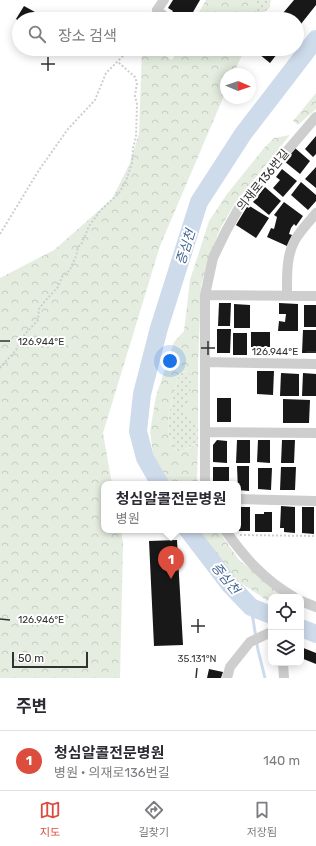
<!DOCTYPE html>
<html lang="ko">
<meta charset="utf-8">
<style>
:root{--surface:#fff;--page:#f7f7f7;--text:#2b2b33;--muted:#7c7c81;--line:#e1e1e2;--accent:#dd4d3e}
body{margin:0;font-family:Rubik,"Noto Sans KR",sans-serif;background:var(--page);color:var(--text)}
.controls{position:absolute;right:12px;bottom:12px;display:grid;overflow:hidden;border-radius:8px;box-shadow:0 2px 10px #0003}
.controls button{width:36px;height:36px;display:grid;place-items:center;padding:0;border:0;border-bottom:1px solid var(--line);background:var(--surface);color:var(--text);font:20px sans-serif}
.compass{position:absolute;left:220px;top:68px;width:36px;height:36px;border-radius:50%;background:var(--surface);box-shadow:0 2px 10px #0003;rotate:92deg}
.scale{position:absolute;left:12px;bottom:10px;width:76px;box-sizing:border-box;padding-left:4px;border:2px solid #313131;border-top:0;font-size:11px;line-height:14px;white-space:nowrap;color:#313131;-webkit-text-stroke:3px #fff;paint-order:stroke}
.you{position:absolute;left:170px;top:361px;width:14px;height:14px;margin:-10px;border:3px solid #fff;border-radius:50%;background:#1a73e8;box-shadow:0 0 0 6px #1a73e833}
.badge{display:grid;place-items:center;width:26px;height:26px;border-radius:50%;background:var(--accent);color:#fff;font-size:13px;font-weight:700}
.pin{position:absolute;translate:-50% -33px;filter:drop-shadow(0 1px 2px #0008)}
.pin::after{content:'';position:absolute;top:21px;width:14px;height:12px;background:inherit;clip-path:polygon(0 0,100% 0,50% 100%)}
.popup{position:absolute;left:101px;top:481px;width:140px;height:52px;box-sizing:border-box;display:grid;place-content:center;border-radius:8px;background:var(--surface);filter:drop-shadow(0 1px 3px #0005);font-size:13px;white-space:nowrap;color:var(--muted)}
.popup b{font-size:15px;color:var(--text)}
.popup::after{content:'';position:absolute;left:50%;top:100%;margin-left:-8px;border:8px solid transparent;border-top-color:var(--surface)}
.list{margin:0;padding:0;list-style:none}
h2{display:flex;justify-content:space-between;align-items:center;height:52px;margin:0;padding:0 16px;font-size:17px}
h2 small{font-size:13px;font-weight:400;color:var(--muted)}
.list li{display:grid;grid-template-columns:26px 1fr auto;gap:12px;align-items:center;box-sizing:border-box;height:60px;padding:0 16px;border-top:1px solid var(--line)}
.list b{display:block;font-size:15px;white-space:nowrap}
.list p{margin:0;font-size:13px;white-space:nowrap;color:var(--muted)}
.list em{font-size:13px;font-style:normal;color:var(--muted)}
.icon{flex:none;width:22px;height:22px;fill:none;stroke:currentColor;stroke-width:2;stroke-linecap:round;stroke-linejoin:round}
.map{position:relative;flex:none;width:316px;height:678px;overflow:hidden}
.search{position:absolute;background:var(--surface);box-shadow:0 2px 10px #0003;left:12px;right:12px;top:12px;height:44px;display:flex;align-items:center;gap:10px;box-sizing:border-box;padding:0 14px;border-radius:22px;color:var(--muted);font-size:15px}
.sheet{height:112px;background:var(--surface)}
nav{display:flex;justify-content:space-around;align-items:center;box-sizing:border-box;height:56px;border-top:1px solid var(--line);background:var(--surface);font-size:11px;color:var(--muted)}
nav a{display:grid;justify-items:center;gap:2px}
nav .on{color:var(--accent)}
.map>svg:first-child{display:block}
</style>
<div class="map">
<svg width="316" height="678" viewBox="0 0 316 678">
<defs>
<pattern id="grass-dots" width="8" height="8" patternUnits="userSpaceOnUse"><rect width="8" height="8" fill="#e5ede0"/><path d="M2 2h.1M6 6h.1" fill="none" stroke="#c5ccc1" stroke-width="1.8" stroke-linecap="round"/></pattern>
<pattern id="forest-crowns" width="20" height="18" patternUnits="userSpaceOnUse"><rect width="20" height="18" fill="#e5ede0"/><path d="M2 6a3 3 0 1 1 6 0M12 15a3 3 0 1 1 6 0" fill="none" stroke="#c5ccc1"/></pattern>
</defs>
<rect width="100%" height="100%" fill="#fff"/>
<path fill="url(#grass-dots)" d="M256,0H271L269,9L258,15L256,9Z
M198,367V443C191,445 186,450 179,453C177,450 173,446 171,443C163,423 174,393 179,374Z"/>
<path fill="url(#forest-crowns)" d="M206,0H256V9L260,19H195Z
M142,49H155L172,60L178,49H245L233,74H226V91L160,246L103,433L112,484H104V530H121L123,543L120,678H0V278L54,250L112,199L129,165L139,134Z
M316,93V109L298,125L293,121Z
M290,135L235,203L219,231L201,285L198,367V423L183,415L190,394L191,375L186,371L179,374C174,393 163,423 171,443C173,446 177,450 179,453L198,443L197,479L199,484H169L153,454L150,432L156,396L174,342L184,331L190,280L209,221L227,194L264,148L274,138Z
M195,530H218L239,560L286,597H271V603L226,573Z"/>
<g fill="none" stroke-linecap="round" stroke-linejoin="round">
<path stroke="#cedbeb" stroke-width="3" d="M251,607L258,650L265,678"/>
<path stroke="#cedbeb" stroke-width="18" d="M160,484L145,458L138,431L142,394L159,328L199,202L243,134L316,39
M188,530L230,585L251,607L271,615
M301,628L316,634"/>
</g>
<path fill="#181818" d="M173,0H200L189,19H168L173,11L168,8Z
M294,0H316V5L297,29V19H278Z
M24,6L35,12L31,19H19V21L16,19Z
M161,49H175L171,55Z
M254,49H281L270,63L254,50Z
M316,136V154L313,157L305,149Z
M295,148L310,161L300,174L284,161Z
M316,167V188L305,179Z
M282,169L297,181L283,197L273,188L280,180L276,177Z
M301,182L316,195V201L308,210L291,195Z
M265,187L281,201L269,215L253,202Z
M284,202L303,216L296,226L294,224L291,228L289,234L292,235L287,246L267,237L271,228L274,229L277,217L274,215Z
M248,205L269,218L256,238L236,225Z
M219,303H231L230,326H218Z
M279,303L298,304V331H278L279,321L285,322L286,314H279Z
M234,304L250,305V328H234Z
M304,305H316V327H304Z
M217,329H231L230,353H217Z
M303,330H316V353H302Z
M251,332H270V347H251Z
M233,333H247V355H233Z
M257,371H274L273,395L257,394Z
M281,373L299,374V396H280Z
M303,373L316,374V396H302Z
M217,398H231V422H217Z
M283,399L310,400L309,423H283Z
M217,440L227,441V463L213,462V445Z
M237,440H250V463H236Z
M258,440H270V463L257,462Z
M282,440H295L294,463H281Z
M237,466H249V491L238,490Z
M213,467H229V484H213Z
M281,467H296L295,490H280Z
M258,468H272L271,490L258,489Z
M281,506L295,507V533L284,532V528H280Z
M238,507H250V531H238Z
M302,507H314V534L302,533Z
M264,512H272V532H255V514H264Z
M177,540L183,645L154,646L149,541Z
M301,647L316,653V664L301,658Z
M209,669L223,672L221,678H207Z"/>
<g fill="none" stroke-linecap="round" stroke-linejoin="round">
<path stroke="#cecece" stroke-width="2" stroke-dasharray="2 2" stroke-linecap="butt" d="M0,234L39,170L68,129L95,100L106,73L130,49
M0,368L16,350L25,334L38,320L39,309L45,301L58,287L62,277L70,270L76,256L78,247L82,243L89,226L101,210L119,193L126,181L132,163L133,148L136,137L137,104L135,96L137,83L135,77L118,62
M240,535L316,536"/>
<path stroke="#cecece" stroke-width="10" d="M161,19L163,15L157,10L164,0
M205,295L316,296
M287,295C287,277 286,256 295,240C301,230 309,222 316,213
M205,362L316,364
M206,432L316,433
M205,484V295L213,258L226,231L240,206L316,117
M238,499L316,501
M225,530C245,558 264,580 294,597
M301,601L316,607
M283,663L284,678
M227,678L230,667L250,642L271,632"/>
</g>
<path fill="none" stroke="#313131" stroke-width="1.5" d="M41,64H55M48,71V57M0,341H10M201,348H215M306,352H316M208,355V341M0,619L10,620M191,626H205M198,633V619M196,678L197,668"/>
<g text-anchor="middle" stroke-width="4" stroke-linejoin="round" paint-order="stroke">
<g font-size="12" fill="#313131" stroke="#fff">
<text transform="translate(263 180) rotate(-51)" y="4">의재로136번길</text>
</g>
<g font-size="13" font-style="italic" fill="#426590" stroke="#fff">
<text transform="translate(185 247) rotate(-72)" y="5">증심천</text>
<text transform="translate(226 578) rotate(51)" y="5">증심천</text>
</g>
</g>
<g font-size="10" text-anchor="middle" fill="#313131" stroke="#fff" stroke-width="4" stroke-linejoin="round" paint-order="stroke">
<text x="41" y="345">126.944°E</text>
<text x="275" y="355">126.944°E</text>
<text x="41" y="623">126.946°E</text>
<text x="197" y="662">35.131°N</text>
</g>
</svg>
<div class="controls">
<button><svg class="icon" aria-label="locate" viewBox="0 0 24 24"><circle cx="12" cy="12" r="6"/><path d="M12 2v4M12 18v4M2 12h4M18 12h4"/></svg></button>
<button><svg class="icon" aria-label="layers" viewBox="0 0 24 24"><path d="M12 4l9 5-9 5-9-5zM3 14l9 5 9-5"/></svg></button>
</div>
<svg class="compass" viewBox="-18 -18 36 36"><path d="M0-13l5 13h-10z" fill="#e53935"/><path d="M0 13l5-13h-10z" fill="#7c7c81"/></svg>
<div class="scale">50 m</div>
<div class="you"></div>
<div class="pin badge" style="left:171px;top:579px">1</div>
<div class="popup"><b>청심알콜전문병원</b>병원</div>
<div class="search"><svg class="icon" aria-label="search" viewBox="0 0 24 24"><circle cx="10" cy="10" r="6"/><path d="M15 15l6 6"/></svg>장소 검색</div>
</div>
<section class="sheet">
<h2>주변<small></small></h2>
<ul class="list">
<li><span class="badge">1</span><div><b>청심알콜전문병원</b><p>병원 · 의재로136번길</p></div><em>140 m</em></li>
</ul>
</section>
<nav>
<a class="on"><svg class="icon" aria-label="map" viewBox="0 0 24 24"><path d="M3 6l6-2 6 2 6-2v14l-6 2-6-2-6 2zM9 4v14M15 6v14"/></svg>지도</a>
<a><svg class="icon" aria-label="directions" viewBox="0 0 24 24"><path d="M12 3l9 9-9 9-9-9zM9 14v-3h6M13 9l2 2-2 2"/></svg>길찾기</a>
<a><svg class="icon" aria-label="saved" viewBox="0 0 24 24"><path d="M7 4h10v16l-5-4-5 4z"/></svg>저장됨</a>
</nav>
